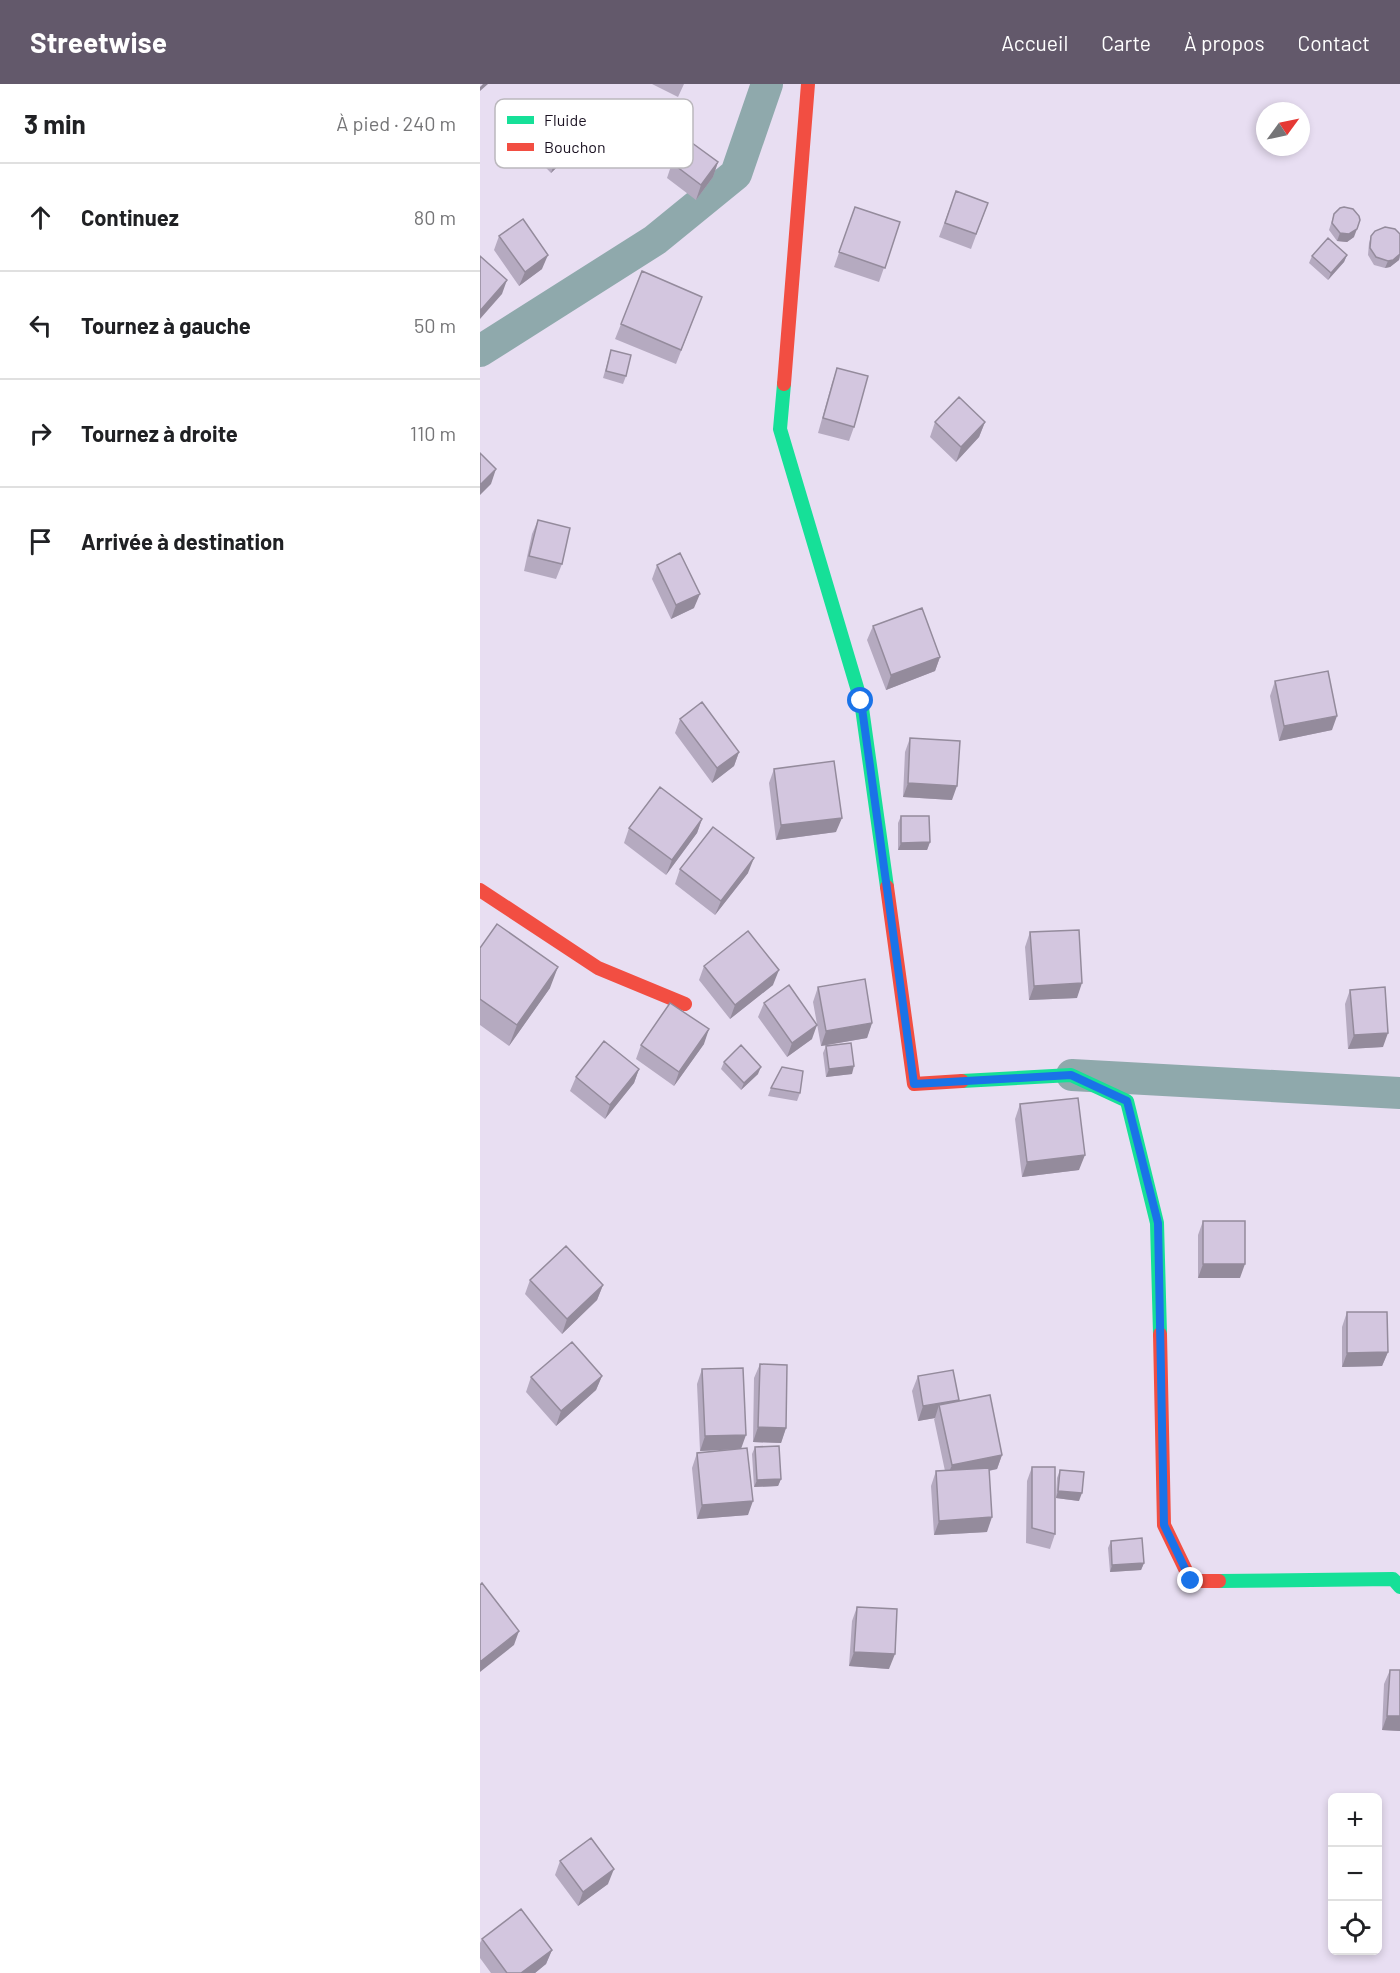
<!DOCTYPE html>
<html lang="fr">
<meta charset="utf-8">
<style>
:root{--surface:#fff;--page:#f6f6f6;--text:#202124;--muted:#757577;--line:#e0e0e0;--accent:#63596b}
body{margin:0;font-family:Barlow,sans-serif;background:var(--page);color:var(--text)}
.controls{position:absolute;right:18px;bottom:18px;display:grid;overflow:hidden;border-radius:9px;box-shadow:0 3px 9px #0003}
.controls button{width:54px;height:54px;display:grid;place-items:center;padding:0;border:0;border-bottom:2px solid var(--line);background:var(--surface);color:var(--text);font:30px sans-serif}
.compass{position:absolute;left:776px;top:18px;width:54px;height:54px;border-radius:50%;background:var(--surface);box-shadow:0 3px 9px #0003;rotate:57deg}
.stop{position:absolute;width:18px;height:18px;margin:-14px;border:4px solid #1a73e8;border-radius:50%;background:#fff}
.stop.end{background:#1a73e8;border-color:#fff;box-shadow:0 2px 6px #0008}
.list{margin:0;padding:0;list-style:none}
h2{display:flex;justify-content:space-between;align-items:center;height:78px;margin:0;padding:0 24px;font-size:26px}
h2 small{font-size:20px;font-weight:400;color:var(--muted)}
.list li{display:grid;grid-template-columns:39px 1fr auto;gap:18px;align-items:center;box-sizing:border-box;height:108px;padding:0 24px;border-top:2px solid var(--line)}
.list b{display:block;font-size:22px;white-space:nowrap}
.list em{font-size:20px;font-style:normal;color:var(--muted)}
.icon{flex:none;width:33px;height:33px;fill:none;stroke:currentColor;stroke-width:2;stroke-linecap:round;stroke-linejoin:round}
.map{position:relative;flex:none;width:920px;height:1889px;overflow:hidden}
header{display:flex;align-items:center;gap:36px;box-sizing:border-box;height:84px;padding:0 30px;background:var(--accent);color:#fff}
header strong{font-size:28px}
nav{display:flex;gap:33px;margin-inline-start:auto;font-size:21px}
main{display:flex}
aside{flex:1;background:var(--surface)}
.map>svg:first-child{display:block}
</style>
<header>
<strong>Streetwise</strong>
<nav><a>Accueil</a><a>Carte</a><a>À propos</a><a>Contact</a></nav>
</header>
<main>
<aside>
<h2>3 min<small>À pied · 240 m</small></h2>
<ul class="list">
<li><svg class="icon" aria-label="ahead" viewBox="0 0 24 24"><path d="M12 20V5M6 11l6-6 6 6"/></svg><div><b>Continuez</b></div><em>80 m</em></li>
<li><svg class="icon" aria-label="left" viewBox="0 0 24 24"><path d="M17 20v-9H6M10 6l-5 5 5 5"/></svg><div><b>Tournez à gauche</b></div><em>50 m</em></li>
<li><svg class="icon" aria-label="right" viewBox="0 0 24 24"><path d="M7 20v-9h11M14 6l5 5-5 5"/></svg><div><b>Tournez à droite</b></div><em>110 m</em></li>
<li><svg class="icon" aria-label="arrive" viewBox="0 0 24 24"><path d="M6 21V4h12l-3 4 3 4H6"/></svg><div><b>Arrivée à destination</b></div></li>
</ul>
</aside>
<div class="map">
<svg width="920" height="1889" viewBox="0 0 920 1889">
<rect width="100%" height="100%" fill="#e8def2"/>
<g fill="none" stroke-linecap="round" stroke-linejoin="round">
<path stroke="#8fa9ac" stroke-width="32" d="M0,267L175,156L256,90L287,0
M592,991L920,1009"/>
<path stroke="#16e098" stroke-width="14" d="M304,300L300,345L381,617L407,803
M482,997L591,991L647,1017L677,1139L680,1250
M739,1497L913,1495L920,1503"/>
<path stroke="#f24e42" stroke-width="14" d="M304,300L328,0
M407,803L434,1000L482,997
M0,806L118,884L205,920
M680,1250L684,1441L711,1497H739"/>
</g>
<path fill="#b5aac0" d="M172,0H204L198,13Z
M44,42L103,50L97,64L71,89L39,56Z
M238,78L233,93L216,116L187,94L192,79Z
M476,107L508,119L491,165L459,153Z
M375,123L420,138L399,198L354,183Z
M854,130L874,153L867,158L857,157L849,146Z
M920,150V173L919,176L910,183L905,184L894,181L888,171L889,159L891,152Z
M19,152L62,185L39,202L14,166Z
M867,171L864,178L848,196L829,179L832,172Z
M222,213L196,280L135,255L141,240Z
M131,266L146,292L143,300L123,294Z
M357,284L374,343L369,357L338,349L352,299Z
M455,338H505L499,353L476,378L450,353Z
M58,436L82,480L76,495L44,487L52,450Z
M177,481L214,524L191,535L172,495Z
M393,542L460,573L455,587L406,606L387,556Z
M795,597L852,646L799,657L790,612Z
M200,635L259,668L254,682L232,699L195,649Z
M430,654L472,716L423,713L425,668Z
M294,685L356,748L296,756L289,699Z
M421,732L450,758L447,766H418V739Z
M222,735L217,749L186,791L144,759L149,744Z
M200,785L268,789L235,831L195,800Z
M550,848L597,914L549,916L545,863Z
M0,864L70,904L29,962L0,941Z
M224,882L293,901L250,935L219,896Z
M338,903L392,939L387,954L341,962L333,918Z
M870,906L903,963L868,965L865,920Z
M284,919L332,955L307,973L278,933Z
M224,960L194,1002L156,975L161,961Z
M346,962L372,990L346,993L343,969Z
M244,978L278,990L261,1006L241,985Z
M159,985L154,999L125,1035L90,1007L96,993Z
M291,1004L320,1009L317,1017L288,1012Z
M540,1020L599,1086L542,1093L535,1035Z
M723,1137L760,1194H718V1151Z
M50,1196L123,1201L117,1216L82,1250L45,1210Z
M867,1228L908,1268L902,1282L862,1283V1243Z
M280,1280L306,1344L301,1359L273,1358L274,1294Z
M222,1285L261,1365L268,1431L217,1435L212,1384L217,1369L259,1365L220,1367L217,1300Z
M122,1292L116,1306L76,1342L46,1308L51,1293Z
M438,1292L478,1317L522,1371L517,1385L509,1387L507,1448L454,1451L451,1402L456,1387H465L454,1335L455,1334L438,1337L432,1307Z
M275,1363L301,1395L298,1402L274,1403L272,1370Z
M552,1383L575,1450L570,1465L546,1459L547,1397Z
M580,1386L599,1417L576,1414L577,1394Z
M631,1457L664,1479L661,1486L630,1488L628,1464Z
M377,1523L409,1585L369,1582L372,1537Z
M910,1586L920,1647L902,1646L904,1600Z
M80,1777L128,1800L98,1822L75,1791Z
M2,1855L72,1866L66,1880L55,1889H11L0,1874V1859Z"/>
<path fill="#948b9c" d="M3,0H8L0,7V3Z
M103,50L97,64L71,89L76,75Z
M238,78L233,93L216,116L221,101Z
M877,145L874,153L867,158L857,157L860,149Z
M920,170L919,176L910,183L905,184L908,177Z
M68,171L62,185L39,202L45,188Z
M867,171L864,178L848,196L851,189Z
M27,196L22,210L0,235V227Z
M505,338L499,353L476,378L481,363Z
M16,385L11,400L0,411V401Z
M220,510L214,524L191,535L196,521Z
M460,573L455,587L406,606L411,591Z
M857,632L852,646L799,657L804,642Z
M259,668L254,682L232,699L237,684Z
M428,699L477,702L472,716L423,713Z
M362,734L356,748L296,756L301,741Z
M222,735L217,749L186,791L192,776Z
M450,758L447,766H418L421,759Z
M274,774L268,789L235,831L241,817Z
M78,883L70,904L29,962L37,941Z
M299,886L293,901L250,935L255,921Z
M602,899L597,914L549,916L554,902Z
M392,939L387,954L341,962L346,947Z
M337,941L332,955L307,973L312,959Z
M229,945L224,960L194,1002L199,988Z
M908,949L903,963L868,965L874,951Z
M374,982L372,990L346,993L349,985Z
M281,983L278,990L261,1006L264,999Z
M159,985L154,999L125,1035L130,1021Z
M605,1071L599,1086L542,1093L547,1078Z
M723,1180H765L760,1194H718Z
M123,1201L117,1216L82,1250L87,1235Z
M908,1268L902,1282L862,1283L867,1269Z
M122,1292L116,1306L76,1342L81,1327Z
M479,1316L474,1330L459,1321L455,1334L438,1337L443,1322Z
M278,1343L306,1344L301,1359L273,1358Z
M266,1351L261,1365L220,1367L225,1352Z
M522,1371L517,1385L466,1395L472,1381Z
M301,1395L298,1402L274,1403L277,1396Z
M578,1407L602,1409L599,1417L576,1414Z
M273,1417L268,1431L217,1435L222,1421Z
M512,1433L507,1448L454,1451L459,1437Z
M664,1479L661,1486L630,1488L632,1481Z
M39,1547L34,1561L0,1588V1578Z
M374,1568L415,1570L409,1585L369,1582Z
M907,1632H920V1647L902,1646Z
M134,1785L128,1800L98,1822L103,1808Z
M72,1866L66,1880L55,1889H41Z"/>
<path fill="#d3c6df" stroke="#948b9c" stroke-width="1.5" d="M208,56L238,78L221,101L192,79Z
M476,107L508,119L496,150L465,139Z
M375,123L420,138L405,184L359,168Z
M864,123L873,125L879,132L880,136L877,145L869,150L860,149L852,139L854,130L860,124Z
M43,135L68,171L45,188L19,152Z
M905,143L915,145L920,150V170L913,176L908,177L896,173L890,164L891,152L895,147Z
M848,154L867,171L851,189L832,172Z
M0,172L27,196L0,227Z
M162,187L222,213L201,266L141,240Z
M131,266L151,271L146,292L126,287Z
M357,284L388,292L374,343L343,334Z
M479,313L505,338L481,363L455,338Z
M0,369L16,385L0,401Z
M58,436L90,444L82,480L49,472Z
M200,469L220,510L196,521L177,481Z
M442,524L460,573L411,591L393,542Z
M848,587L857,632L804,642L795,597Z
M222,618L259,668L237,684L200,635Z
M430,654L480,657L477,702L428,699Z
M354,677L362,734L301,741L294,685Z
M180,703L222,735L192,776L149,744Z
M421,732H449L450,758L421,759Z
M233,743L274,774L241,817L200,785Z
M17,840L78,883L37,941L0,915V864Z
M599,846L602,899L554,902L550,848Z
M268,847L299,886L255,921L224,882Z
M385,895L392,939L346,947L338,903Z
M309,901L337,941L312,959L284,919Z
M905,903L908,949L874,951L870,906Z
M190,919L229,945L199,988L161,961Z
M124,957L159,985L130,1021L96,993Z
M371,959L374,982L349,985L346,962Z
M261,961L281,983L264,999L244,978Z
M302,983L323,987L320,1009L291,1004Z
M598,1014L605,1071L547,1078L540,1020Z
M723,1137H765V1180H723Z
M86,1162L123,1201L87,1235L50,1196Z
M867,1228H907L908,1268L867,1269Z
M92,1258L122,1292L81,1327L51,1293Z
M280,1280L307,1281L306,1344L278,1343Z
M263,1284L266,1351L225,1352L222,1285Z
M473,1286L479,1316L443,1322L438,1292Z
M510,1311L522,1371L472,1381L459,1321Z
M299,1362L301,1395L277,1396L275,1363Z
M267,1364L273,1417L222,1421L217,1369Z
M552,1383H575V1450L552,1444Z
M509,1384L512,1433L459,1437L456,1387Z
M580,1386L604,1388L602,1409L578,1407Z
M662,1454L664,1479L632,1481L631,1457Z
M2,1499L39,1547L0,1578V1501Z
M377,1523L417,1525L415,1570L374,1568Z
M910,1586H920V1632H907Z
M111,1754L134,1785L103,1808L80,1777Z
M41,1825L72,1866L41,1889H27L2,1855Z"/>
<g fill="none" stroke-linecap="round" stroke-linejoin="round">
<path stroke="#1a73e8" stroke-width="8" d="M381,617L434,1000L591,991L647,1017L678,1139L684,1441L711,1497"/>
</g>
<rect x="15" y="15" width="198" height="69" rx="9" fill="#fff" stroke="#bbb8bd" stroke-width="1.5"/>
<rect x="27" y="32" width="27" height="8" fill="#16e098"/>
<rect x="27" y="59" width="27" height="8" fill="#f24e42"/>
<g font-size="16" fill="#1b1222">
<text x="64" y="42">Fluide</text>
<text x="64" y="69">Bouchon</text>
</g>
</svg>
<div class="controls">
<button>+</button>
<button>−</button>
<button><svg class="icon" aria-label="locate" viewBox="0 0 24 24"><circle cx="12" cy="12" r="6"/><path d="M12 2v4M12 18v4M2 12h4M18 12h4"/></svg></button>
</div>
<svg class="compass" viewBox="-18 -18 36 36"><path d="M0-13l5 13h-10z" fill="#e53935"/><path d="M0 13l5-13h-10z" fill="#757577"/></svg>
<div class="stop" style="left:381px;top:617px"></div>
<div class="stop end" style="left:711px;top:1497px"></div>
</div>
</main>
